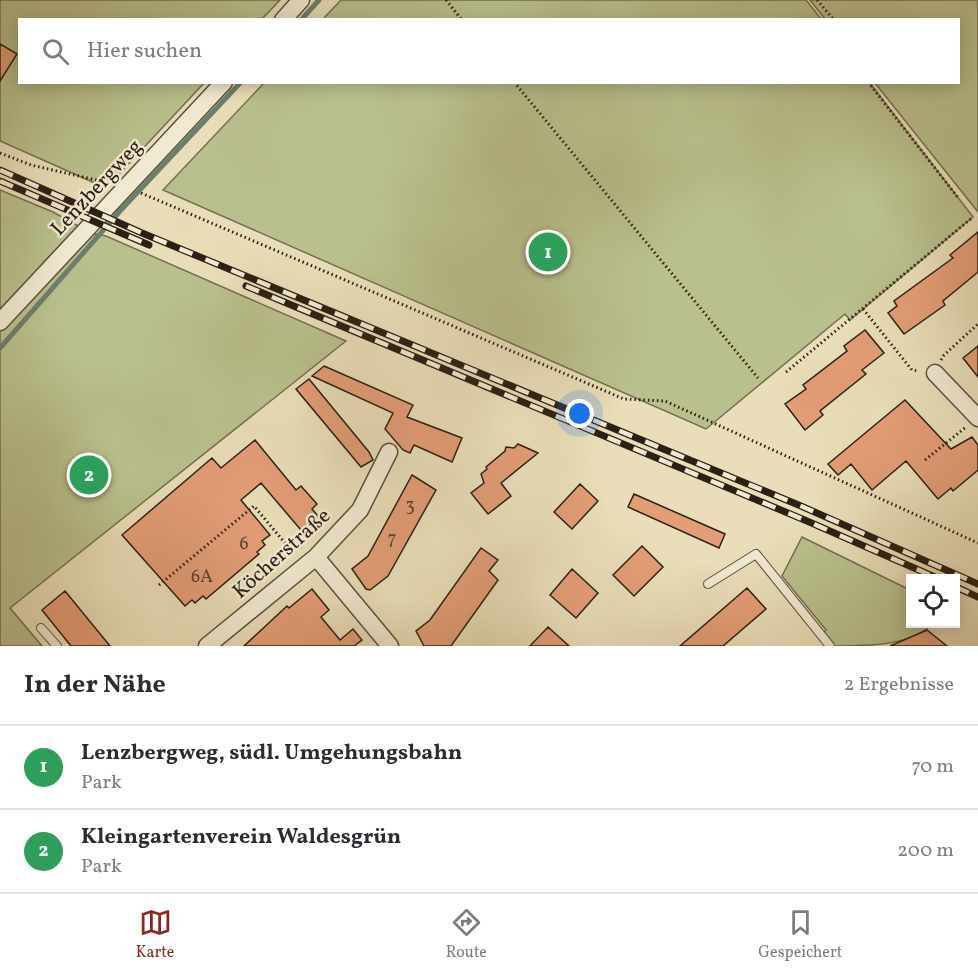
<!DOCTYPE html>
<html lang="de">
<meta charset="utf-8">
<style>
:root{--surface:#fff;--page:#f7f7f7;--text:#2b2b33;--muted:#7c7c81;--line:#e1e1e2;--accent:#8f2418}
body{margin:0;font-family:Vollkorn,serif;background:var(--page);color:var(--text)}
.controls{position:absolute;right:18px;bottom:18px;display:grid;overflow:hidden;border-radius:0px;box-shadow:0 3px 15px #0003}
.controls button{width:54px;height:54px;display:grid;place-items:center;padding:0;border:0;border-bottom:2px solid var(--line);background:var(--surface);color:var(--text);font:30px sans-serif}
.you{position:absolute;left:580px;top:414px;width:21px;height:21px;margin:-15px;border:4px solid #fff;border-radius:50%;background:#1a73e8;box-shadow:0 0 0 9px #1a73e833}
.badge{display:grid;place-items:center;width:39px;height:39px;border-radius:50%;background:var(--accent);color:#fff;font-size:20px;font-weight:700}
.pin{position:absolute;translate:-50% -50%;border:3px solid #fff;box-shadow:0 2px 6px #0006}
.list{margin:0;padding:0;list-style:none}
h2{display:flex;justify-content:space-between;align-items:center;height:78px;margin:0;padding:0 24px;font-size:26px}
h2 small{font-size:20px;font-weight:400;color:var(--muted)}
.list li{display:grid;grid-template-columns:39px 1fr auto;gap:18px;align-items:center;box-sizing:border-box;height:84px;padding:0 24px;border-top:2px solid var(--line)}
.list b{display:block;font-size:22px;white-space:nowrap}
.list p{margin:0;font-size:20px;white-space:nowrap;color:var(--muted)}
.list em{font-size:20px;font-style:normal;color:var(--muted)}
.icon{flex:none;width:33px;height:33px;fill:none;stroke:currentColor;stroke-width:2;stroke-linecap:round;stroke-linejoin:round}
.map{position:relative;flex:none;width:978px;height:646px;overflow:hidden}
.search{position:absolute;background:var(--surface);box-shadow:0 3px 15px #0003;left:18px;right:18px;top:18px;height:66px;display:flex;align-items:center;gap:15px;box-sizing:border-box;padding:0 21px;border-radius:0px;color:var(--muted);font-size:22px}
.sheet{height:246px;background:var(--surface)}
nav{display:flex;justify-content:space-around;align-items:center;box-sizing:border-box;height:84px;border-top:2px solid var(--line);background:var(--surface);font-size:16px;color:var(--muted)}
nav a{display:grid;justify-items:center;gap:3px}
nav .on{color:var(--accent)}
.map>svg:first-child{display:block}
</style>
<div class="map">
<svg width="978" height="646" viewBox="0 0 978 646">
<rect width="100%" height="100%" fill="#e9deb9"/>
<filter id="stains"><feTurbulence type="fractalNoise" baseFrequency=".00333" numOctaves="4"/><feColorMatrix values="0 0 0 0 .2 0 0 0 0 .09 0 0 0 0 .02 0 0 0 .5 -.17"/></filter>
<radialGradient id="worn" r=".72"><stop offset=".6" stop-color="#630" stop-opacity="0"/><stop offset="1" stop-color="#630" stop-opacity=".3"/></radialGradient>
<path fill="#b9c08d" stroke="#727050" stroke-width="1.5" d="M0,0H280L262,19L20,20V82L204,83L106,188L0,141Z
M341,0H806L821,19H323Z
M810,0H978V212L875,83L958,82V20L825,19Z
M869,82L973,217L850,320L845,314L706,429L163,190L264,83Z
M0,190L53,212L91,233L106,236L346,341L10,608L42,646H0Z
M802,537L910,590V624H932C912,646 866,646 834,646L823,633L826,630L782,576Z"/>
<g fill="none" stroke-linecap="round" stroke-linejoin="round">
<path stroke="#6d7e6f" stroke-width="5" d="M301,20L319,0
M0,348L120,211L241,82"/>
</g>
<path fill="#e39d77" stroke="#2c2014" stroke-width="1.5" d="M0,44L17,54L0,81Z
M978,232V272L943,301L945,305L904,334L888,313L897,306L894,301L953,258L950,255Z
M865,330L884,353L862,370L866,374L820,411L823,415L805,430L785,404L806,389L803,385L847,351L844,346Z
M978,346V377L963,358Z
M324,366L413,405L407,417L462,438L452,462L414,445L410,453L403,450L385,429L393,413L312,376Z
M309,379L369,452L373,460L361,467L296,389Z
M905,400L951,449L972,437L978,445V470L953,491L951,488L938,499L906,461L872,490L851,464L838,475L828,464Z
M255,440L296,490L301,486L317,504L312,509L323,522L306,536L261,483L241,500L270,535L262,541L265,545L257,552L259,554L206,599L203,596L195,603L192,600L185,606L122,535L212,458L221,468Z
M518,444L538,453L501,483L511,496L488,514L471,493L484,483L481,474L487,469L486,467L505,451L506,447L514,448Z
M412,475L436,490L388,576L370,590L366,589L352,569L368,556Z
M580,484L598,501L572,529L554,512Z
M634,494L725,534L719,548L628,507Z
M642,546L663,567L634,596L613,575Z
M481,548L498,560L489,571L498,580L451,646H424L416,631L430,620Z
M572,569L598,593L576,618L550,595Z
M747,588L766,609L723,646H680Z
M312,589L329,610L321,617L340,640L353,629L362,640L354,646H244L287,606L289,608Z
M65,591L110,646H71L42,610Z
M548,627L569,646H530Z
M927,630L947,646H890Z"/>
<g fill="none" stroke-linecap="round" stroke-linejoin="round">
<g stroke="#5b503d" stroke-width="10">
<path id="service" d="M708,584L756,554L830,646
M41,628L57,646"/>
</g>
<g stroke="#5b503d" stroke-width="19">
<path id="minor" d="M283,20L301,0
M0,322L224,82
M935,373L978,418
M316,557L390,646
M207,646L316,557L360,510L389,452"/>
</g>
<path stroke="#2c2014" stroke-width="3" stroke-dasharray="1.5 3" stroke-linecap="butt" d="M446,0L462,20
M817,0L834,20
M514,82L758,378
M868,82L959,199
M0,153L31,165L109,183
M141,193L624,399L665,401L978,543
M863,309L912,370L919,371
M941,360L944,355L978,324
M786,372L973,217
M925,460L966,427
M159,585L254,506L290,549L297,543L302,548"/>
<use href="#service" stroke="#f1ead2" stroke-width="8"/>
<use href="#minor" stroke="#f1ead2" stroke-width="16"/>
<g stroke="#2c2014" stroke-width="7">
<path id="rail" d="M0,170L142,233L801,506L978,584
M0,181L149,245
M246,286L807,521L937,578
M956,587L978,597"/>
</g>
<use href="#rail" stroke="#f1ead2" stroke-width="4.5" stroke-dasharray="14" stroke-linecap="butt"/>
</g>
<g text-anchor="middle" stroke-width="5" stroke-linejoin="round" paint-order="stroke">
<g font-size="18" fill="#5a3f2d">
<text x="410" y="511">3</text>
<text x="392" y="544">7</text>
<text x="244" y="549">6</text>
<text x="202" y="582">6A</text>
</g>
<g font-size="21" fill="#2c2014" stroke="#f1ead2">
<text transform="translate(96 187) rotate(-47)" y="7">Lenzbergweg</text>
<text transform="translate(281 553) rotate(-42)" y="7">Köcherstraße</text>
</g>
</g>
<rect width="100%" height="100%" filter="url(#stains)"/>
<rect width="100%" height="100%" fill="url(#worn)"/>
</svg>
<div class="controls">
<button><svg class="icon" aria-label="locate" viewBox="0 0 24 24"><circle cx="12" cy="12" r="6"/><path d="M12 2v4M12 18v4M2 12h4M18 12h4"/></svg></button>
</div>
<div class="you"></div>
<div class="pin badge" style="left:548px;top:252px;background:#2e9e5b">1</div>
<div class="pin badge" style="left:89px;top:475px;background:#2e9e5b">2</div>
<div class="search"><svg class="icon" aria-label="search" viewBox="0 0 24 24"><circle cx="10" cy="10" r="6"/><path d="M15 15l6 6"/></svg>Hier suchen</div>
</div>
<section class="sheet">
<h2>In der Nähe<small>2 Ergebnisse</small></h2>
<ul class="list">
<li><span class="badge" style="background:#2e9e5b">1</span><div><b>Lenzbergweg, südl. Umgehungsbahn</b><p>Park</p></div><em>70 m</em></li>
<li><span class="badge" style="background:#2e9e5b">2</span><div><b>Kleingartenverein Waldesgrün</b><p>Park</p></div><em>200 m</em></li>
</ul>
</section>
<nav>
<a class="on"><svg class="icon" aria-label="map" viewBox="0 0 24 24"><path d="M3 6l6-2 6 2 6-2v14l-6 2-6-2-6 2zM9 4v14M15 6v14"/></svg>Karte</a>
<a><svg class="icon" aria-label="directions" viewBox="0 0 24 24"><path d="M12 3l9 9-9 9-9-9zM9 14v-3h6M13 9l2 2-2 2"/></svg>Route</a>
<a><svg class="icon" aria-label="saved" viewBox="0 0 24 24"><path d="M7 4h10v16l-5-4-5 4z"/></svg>Gespeichert</a>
</nav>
